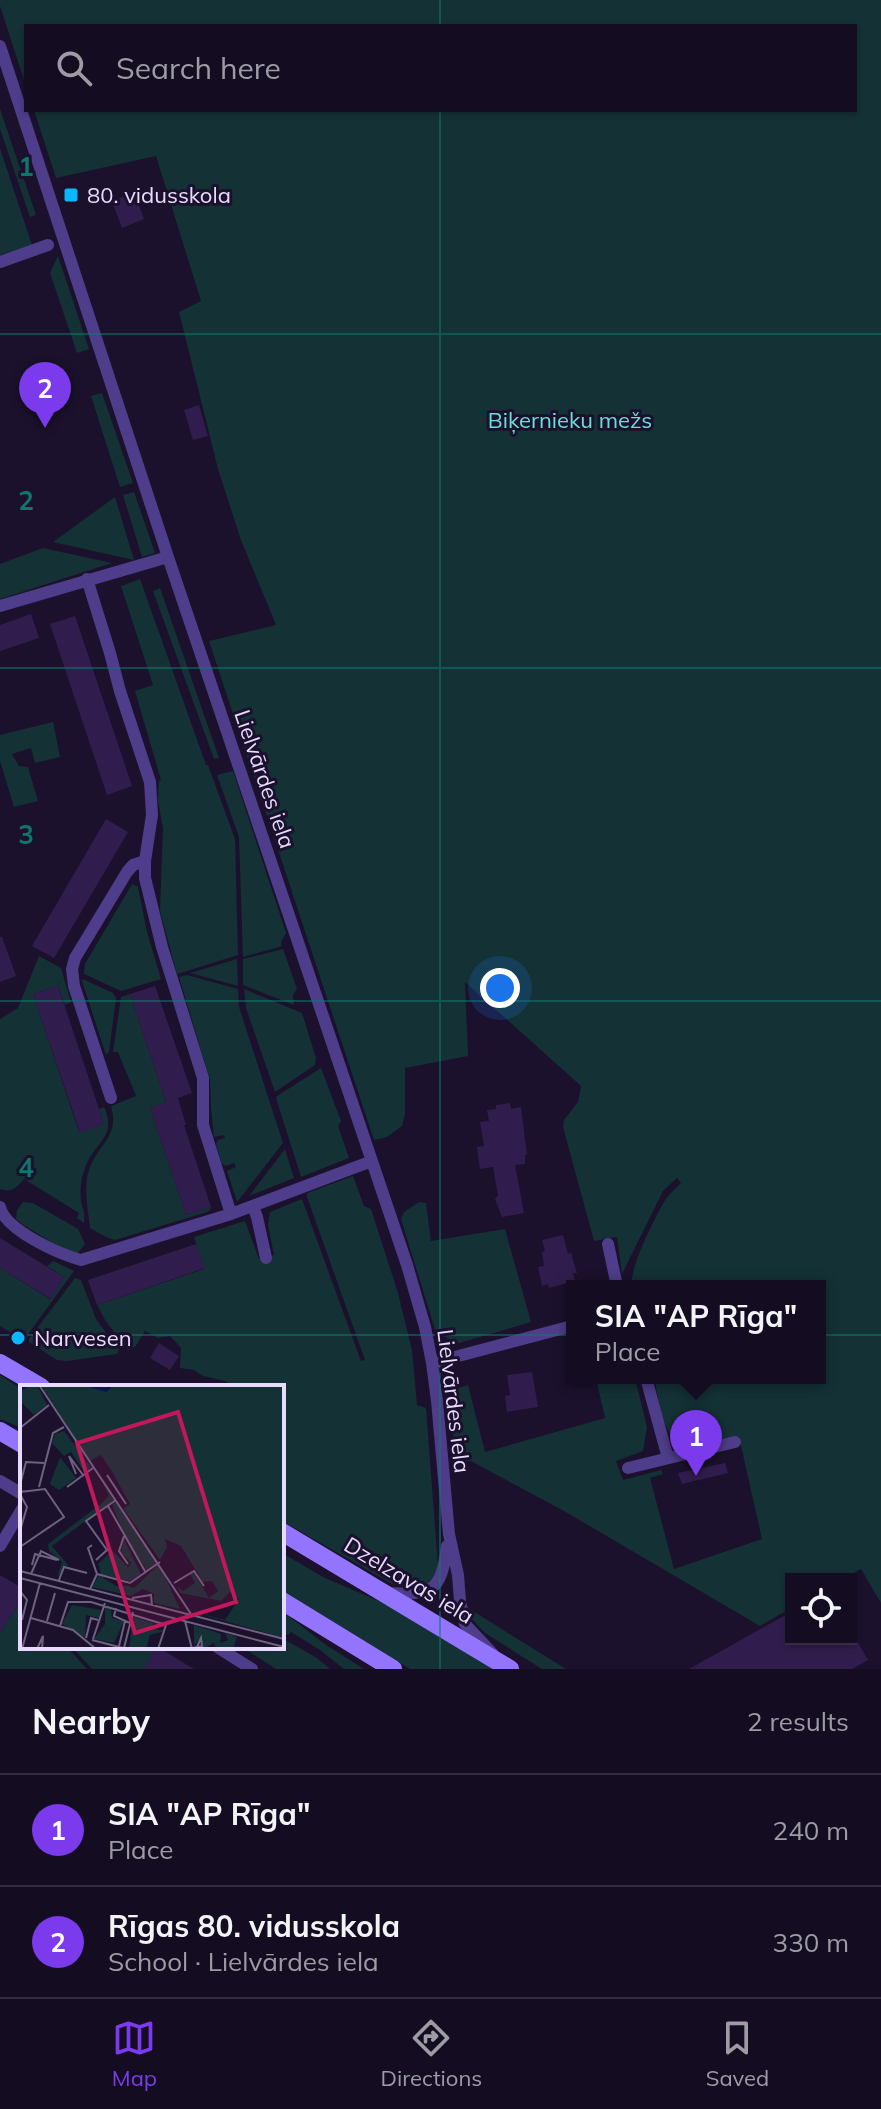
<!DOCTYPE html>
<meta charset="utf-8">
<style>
:root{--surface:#140d21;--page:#211b2e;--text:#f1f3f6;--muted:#9d9ca5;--line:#332d3f;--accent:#7c3aed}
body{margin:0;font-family:Mulish,sans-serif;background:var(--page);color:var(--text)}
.controls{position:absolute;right:24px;bottom:24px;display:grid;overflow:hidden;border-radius:0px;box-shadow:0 2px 6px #0004}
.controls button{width:72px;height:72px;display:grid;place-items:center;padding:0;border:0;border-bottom:2px solid var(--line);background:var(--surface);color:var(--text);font:40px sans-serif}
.you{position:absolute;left:500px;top:988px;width:28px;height:28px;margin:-20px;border:6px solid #fff;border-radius:50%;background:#1a73e8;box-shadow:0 0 0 12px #1a73e833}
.badge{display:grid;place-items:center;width:52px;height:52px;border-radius:50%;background:var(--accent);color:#fff;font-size:26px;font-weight:700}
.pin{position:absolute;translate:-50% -66px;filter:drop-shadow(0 2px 4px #0008)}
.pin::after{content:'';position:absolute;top:42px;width:28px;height:24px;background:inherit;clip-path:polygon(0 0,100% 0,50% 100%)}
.popup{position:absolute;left:566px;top:1280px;width:260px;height:104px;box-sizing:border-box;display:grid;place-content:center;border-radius:0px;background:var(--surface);filter:drop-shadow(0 2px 6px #0005);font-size:26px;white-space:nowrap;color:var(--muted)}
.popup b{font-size:30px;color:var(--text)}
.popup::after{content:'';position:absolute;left:50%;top:100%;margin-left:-16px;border:16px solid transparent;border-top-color:var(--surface)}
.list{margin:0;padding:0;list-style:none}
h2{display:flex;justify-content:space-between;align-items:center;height:104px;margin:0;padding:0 32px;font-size:34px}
h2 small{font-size:26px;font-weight:400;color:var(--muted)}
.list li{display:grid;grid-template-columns:52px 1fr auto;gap:24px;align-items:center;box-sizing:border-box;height:112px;padding:0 32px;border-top:2px solid var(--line)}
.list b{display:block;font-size:30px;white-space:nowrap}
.list p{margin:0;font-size:26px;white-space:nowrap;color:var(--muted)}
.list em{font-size:26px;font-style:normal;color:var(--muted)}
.icon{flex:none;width:44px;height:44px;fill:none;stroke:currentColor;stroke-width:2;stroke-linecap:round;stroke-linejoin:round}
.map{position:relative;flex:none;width:881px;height:1669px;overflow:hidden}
.search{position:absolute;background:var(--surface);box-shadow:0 2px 6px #0004;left:24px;right:24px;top:24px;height:88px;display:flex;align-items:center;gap:20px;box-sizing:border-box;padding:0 28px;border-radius:0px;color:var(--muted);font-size:30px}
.sheet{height:328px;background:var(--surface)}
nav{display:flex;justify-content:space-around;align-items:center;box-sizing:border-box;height:112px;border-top:2px solid var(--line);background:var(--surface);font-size:22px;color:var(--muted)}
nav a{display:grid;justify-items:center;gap:4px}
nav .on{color:var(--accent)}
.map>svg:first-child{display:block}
</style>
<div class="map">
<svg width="881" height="1669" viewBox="0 0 881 1669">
<rect width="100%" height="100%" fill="#1b112c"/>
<path fill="#143136" d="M0,0H881V1603L861,1569L843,1579H791V1608L760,1626L564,1511L471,1461H455L450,1391L468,1385L485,1452L605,1418L596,1378H635L647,1427L643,1451L616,1461L623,1480L661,1470L663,1474L650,1478L674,1569L762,1539L739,1437C727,1440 694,1451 683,1447C664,1441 658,1395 654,1378H820V1286H632C629,1269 654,1219 664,1202C668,1195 675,1189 681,1183L677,1178L663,1191L622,1274L617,1237L594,1241L563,1127L564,1120L578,1102L581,1086L465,982L468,1056L405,1068V1114L402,1126L387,1137L374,1140L209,641L276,625L241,540L218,469L179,312L201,301L156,156L56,178L34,110H855V26H26V86L0,6Z
M0,109L36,215L30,217L0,129Z
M0,148L32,245L0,255Z
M58,256L89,349L77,353L50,273Z
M102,393L133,483L120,487L91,396Z
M134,492L155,553L142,557L123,495Z
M115,497L134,560L53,542Z
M43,548L112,563L0,599V564Z
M140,579L206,765H208L235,839L238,955L177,974L160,911L163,828L158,801L159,781L161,780L135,691L153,685L121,586Z
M160,588L219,758L214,759L153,591Z
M53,722L60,757L35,763L31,748L12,754L19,766L28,767L38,801L14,807L0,761V735Z
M233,771L286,933L281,942L282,946L243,957L239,837L217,775Z
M132,884L138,887L147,932L161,979L121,991L84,974L85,964Z
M283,949L297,989L293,995L294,1005L243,985V959Z
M39,956L61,968L71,1002L65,1005L58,986L33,994L79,1132L104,1124L99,1109L104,1107C118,1137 94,1142 85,1168C81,1178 79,1195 82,1205C84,1213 85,1215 84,1223L77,1218L79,1213L24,1179C16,1188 12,1193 0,1189V1019L18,1008Z
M237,959L238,986L190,973Z
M187,975L238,989L239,1007L283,1143L237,1202L227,1171L236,1167L234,1163L226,1166L222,1164L216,1144L218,1140L225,1138L224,1135L214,1137L211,1108L210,1080L179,977Z
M83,979L113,993L116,998L109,1052L106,1055L82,981Z
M244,989L302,1013L316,1058L315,1065L275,1092L246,1008Z
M130,994L166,1102L150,1108L186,1215L211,1207L210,1210L207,1212L115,1240L106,1237L90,1228C88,1209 83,1188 89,1170C98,1143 120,1138 111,1106L136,1096L118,1052H113L121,997Z
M321,1068L341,1121L338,1126L349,1158L301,1177L276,1098L277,1096Z
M285,1149L294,1178L249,1196Z
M353,1176L364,1206L371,1209L398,1293L412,1350L417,1405L426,1408L438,1565C436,1570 436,1575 433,1578C423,1590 405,1587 392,1584L282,1521V1387H235L225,1381L203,1376L194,1370L180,1368L181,1348L170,1336L158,1338L145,1331L135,1347L128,1350L105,1320L97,1305L204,1269L194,1237L245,1221L259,1259L274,1255L268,1225L270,1212L302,1199L361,1361L365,1360L307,1197V1193Z
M23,1202L33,1203L78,1229L85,1244L77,1254L69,1253L22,1224L16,1219L17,1210Z
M419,1202L426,1203L431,1241L505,1229L531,1322L459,1343L436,1333L401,1219L404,1212Z
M53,1261L74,1271L26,1337L15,1330L13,1334L0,1326V1268L50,1299L64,1277L47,1266Z
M75,1278L81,1280L96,1319L119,1350L117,1354L67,1361L57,1360L29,1342V1339Z
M0,1375L22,1389V1428L0,1419Z
M282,1553L325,1578L379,1601L419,1623L493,1669H410L282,1591Z
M22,1598V1647H67L87,1669H0V1634Z
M468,1608L566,1669H542L485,1633L471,1618Z
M282,1611L326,1645L364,1669H344L320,1650L291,1632L288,1635L282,1631Z
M282,1638L317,1658L330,1669H276L242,1647H282Z
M72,1647H156L144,1669H92Z"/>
<path fill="#301d4d" d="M134,192L144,219L122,228L112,201Z
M199,405L208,436L193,440L184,410Z
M31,614L39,638L0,651V625Z
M75,616L132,786L107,795L50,624Z
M106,819L128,832L54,958L32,946Z
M0,937H2L16,976L0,982Z
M58,986L104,1124L80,1133L33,994Z
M155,986L192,1093L178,1098L186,1125H184L211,1207L186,1215L150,1108L166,1102L130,994Z
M510,1103L511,1109L521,1107L527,1155H525V1164L515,1165L524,1213L502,1217L495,1199L498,1195L493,1167L480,1169L477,1147L484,1146L480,1122L489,1121L487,1110L496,1109V1105Z
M563,1235L568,1254L571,1253L577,1273H573L575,1281L549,1288L548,1284L542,1286L538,1267L544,1266L542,1252L545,1251L542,1240Z
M0,1238L64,1277L51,1299L0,1268Z
M196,1244L205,1268L97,1305L88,1280Z
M159,1343L179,1356L170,1370L150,1358Z
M532,1372L538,1407L507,1412L505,1396L510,1395L507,1375Z
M725,1463L728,1473L682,1484L678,1473Z
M0,1575L22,1588V1598L0,1634Z
M791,1612V1639H856L868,1660L852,1669H689Z
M156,1647H158L194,1669H143Z"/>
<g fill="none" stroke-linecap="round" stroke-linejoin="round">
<path stroke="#4e3d8a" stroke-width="12" d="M0,46L168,557L407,1265L425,1327L432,1363L437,1401L449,1534L458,1575L460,1601L465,1624L493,1654
M0,262L48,245
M87,579L110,653L120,691L150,782L152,815L145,861V878L162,947L203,1078V1125L231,1214
M0,606L168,557
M111,1098L74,986L72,969L75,958L127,872L133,865L145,861
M253,1206L257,1217L266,1258
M0,1207C5,1230 59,1254 81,1260L231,1214L372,1161
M608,1244L617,1286
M432,1363L572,1326
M646,1378L668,1458
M628,1468L735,1442
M0,1481L22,1494
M0,1546L22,1509
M386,1593C432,1595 441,1593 447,1546
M217,1647L252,1669"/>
<path stroke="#9274fe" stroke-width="18" d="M0,1363L41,1387
M0,1431L22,1444
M282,1532L510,1669
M282,1601L393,1669"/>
</g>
<path fill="none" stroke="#0f766e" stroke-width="2" stroke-opacity="0.55" d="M440,0V26M440,110V1669M0,334H881M0,668H881M0,1001H881M0,1335H881"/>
<g fill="#09b7fe" stroke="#1b112c" stroke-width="3">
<rect x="63" y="187" width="16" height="16" rx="4"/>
<circle cx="18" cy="1338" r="8"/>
</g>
<g text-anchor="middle" stroke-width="6" stroke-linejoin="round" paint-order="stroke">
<g font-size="22" fill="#e7dcff" stroke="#1b112c" text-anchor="start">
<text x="87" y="203">80. vidusskola</text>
<text x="34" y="1346">Narvesen</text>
</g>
<g font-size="22" fill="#66e1d9" stroke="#1b112c">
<text x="570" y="428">Biķernieku mežs</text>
</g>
<g font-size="22" fill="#e7dcff" stroke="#1b112c">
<text transform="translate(265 779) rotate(71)" y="8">Lielvārdes iela</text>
<text transform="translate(454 1401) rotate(83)" y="8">Lielvārdes iela</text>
<text transform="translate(409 1580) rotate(31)" y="8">Dzelzavas iela</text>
</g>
</g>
<g transform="translate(20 1385)">
<rect width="264" height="264" fill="#1b112c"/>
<path d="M11,0H17L27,20L14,30L0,16V7ZM21,0H264V253L167,225L205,235L219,214L210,207L201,216L160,208L157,201L163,206L175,198L170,189L174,188L189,213L198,206L192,196L183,197L161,161L145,154L147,162L140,175L103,123L110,119L91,85L81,70L70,76ZM44,46L71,82L65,88L51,67L44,71L32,58L35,49ZM40,72L56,93L39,105L30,99ZM83,99L94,115L32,161L48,180L37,192L42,177L29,166L28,159L82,118L89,110ZM96,117L138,177L127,185L107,156L92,120ZM104,154L121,189L110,196L81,189L78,179L92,165L108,182L111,178L101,167ZM139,179L160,224L134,218V209L123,204L111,211L72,202L79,190L96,201H109L96,197L114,203ZM52,220L81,225L79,233L66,230L65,252L42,239ZM85,222L91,223L92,233L104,236L94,258L74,254L85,239ZM113,232L133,238L132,243L145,246L130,250L126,264H109ZM174,240L201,249L200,258L208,255L205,248L217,252L213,264H197L194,258L183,264L181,252L174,261Z" fill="#143136"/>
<path fill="none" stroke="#0b164b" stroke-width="4" d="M69,0L86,5L90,0"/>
<path fill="none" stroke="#6d6280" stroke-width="2" d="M19,0L171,229M0,43L29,20M56,89L49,71L63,90M87,90L106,119M0,100L6,77L24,78M19,102L33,48L44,42M47,102L73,83M0,107L25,104L44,132L0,162M0,109L7,122L0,146M88,121L126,188M104,151L99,166L108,179M72,160L68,163L77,189M76,175L87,165L66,136L96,115M12,180L15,169L37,175M0,186L264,254M11,189L21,166L39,175M0,193L264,262M39,195L44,182L67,188M154,198L174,186L184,201M70,204L77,189L110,198L140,177M0,206L7,215L2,235M112,213L131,210L132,220M96,223L94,231L110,238M11,233L53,245L76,264M27,236L35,208M165,236L172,264M40,241L48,217H71L146,240L138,264M66,253L71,233L78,235M73,254L85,218M72,255L107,264M99,261L105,236M104,263L113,227M173,263L182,261L181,253L177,262M2,264L20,198M17,264L23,251L22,264"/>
<path fill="#c2185b" fill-opacity="0.15" stroke="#c2185b" stroke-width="4" d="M158,27L216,217L115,248L57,58Z"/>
<rect width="264" height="264" fill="none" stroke="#e7dcff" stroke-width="4"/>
</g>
<g font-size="26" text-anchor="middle" font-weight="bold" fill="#0f766e" stroke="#1b112c" stroke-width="6" stroke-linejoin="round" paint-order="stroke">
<text x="26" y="176">1</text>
<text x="26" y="510">2</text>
<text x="26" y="844">3</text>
<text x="26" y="1177">4</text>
</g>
</svg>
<div class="controls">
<button><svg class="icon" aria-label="locate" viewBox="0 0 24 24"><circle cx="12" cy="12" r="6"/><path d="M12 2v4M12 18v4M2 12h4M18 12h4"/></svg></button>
</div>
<div class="you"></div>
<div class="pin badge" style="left:696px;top:1476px">1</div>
<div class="popup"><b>SIA &quot;AP Rīga&quot;</b>Place</div>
<div class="pin badge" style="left:45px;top:428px">2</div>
<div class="search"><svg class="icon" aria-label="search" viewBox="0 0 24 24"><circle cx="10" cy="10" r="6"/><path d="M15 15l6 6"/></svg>Search here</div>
</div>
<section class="sheet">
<h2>Nearby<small>2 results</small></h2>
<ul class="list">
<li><span class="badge">1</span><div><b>SIA &quot;AP Rīga&quot;</b><p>Place</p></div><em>240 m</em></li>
<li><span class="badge">2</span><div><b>Rīgas 80. vidusskola</b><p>School · Lielvārdes iela</p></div><em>330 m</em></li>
</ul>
</section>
<nav>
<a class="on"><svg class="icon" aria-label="map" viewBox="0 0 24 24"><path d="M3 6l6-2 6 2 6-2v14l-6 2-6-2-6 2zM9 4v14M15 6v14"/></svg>Map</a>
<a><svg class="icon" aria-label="directions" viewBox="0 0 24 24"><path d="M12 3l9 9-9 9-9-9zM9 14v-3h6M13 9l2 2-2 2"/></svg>Directions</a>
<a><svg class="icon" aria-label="saved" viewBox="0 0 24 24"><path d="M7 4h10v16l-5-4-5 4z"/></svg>Saved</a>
</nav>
